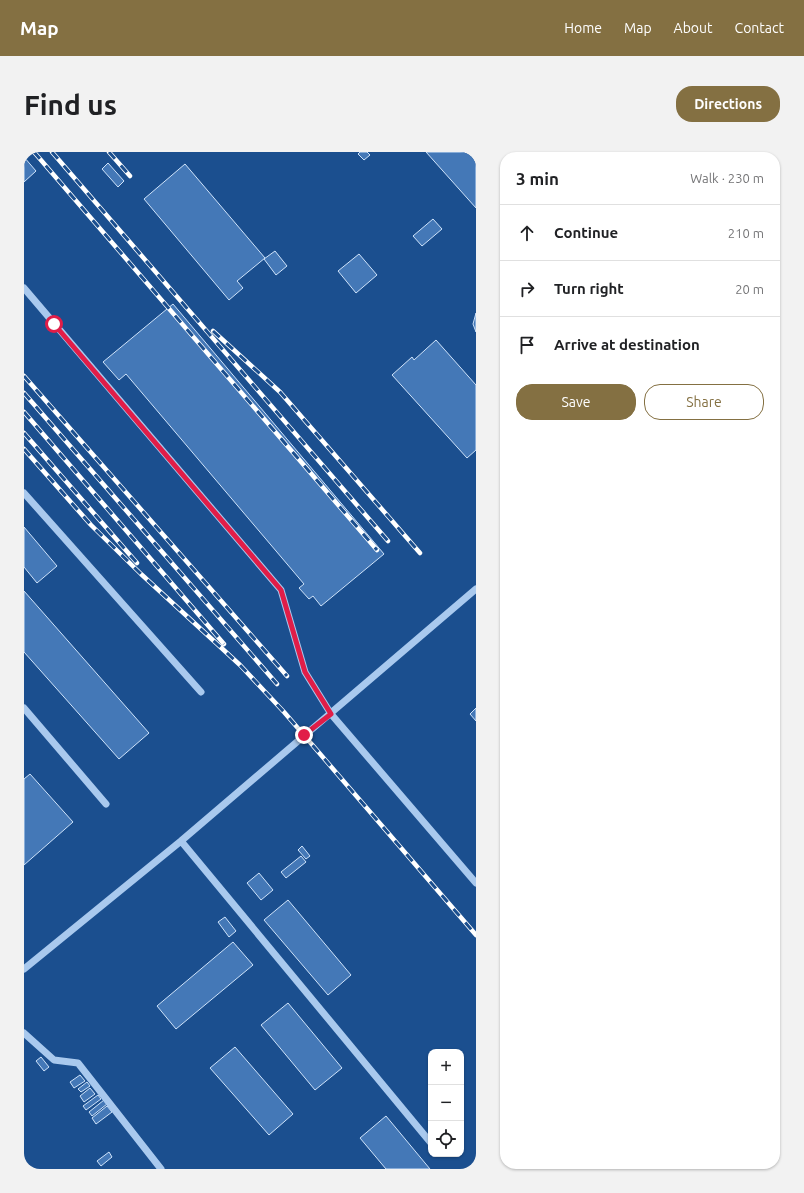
<!DOCTYPE html>
<meta charset="utf-8">
<style>
:root{--surface:#fff;--page:#f2f2f2;--text:#202124;--muted:#757577;--line:#e0e0e0;--accent:#847042}
body{margin:0;font-family:Ubuntu,sans-serif;background:var(--page);color:var(--text)}
.controls{position:absolute;right:12px;bottom:12px;display:grid;overflow:hidden;border-radius:8px;box-shadow:0 1px 3px #0004}
.controls button{width:36px;height:36px;display:grid;place-items:center;padding:0;border:0;border-bottom:1px solid var(--line);background:var(--surface);color:var(--text);font:20px sans-serif}
.stop{position:absolute;width:12px;height:12px;margin:-9px;border:3px solid #e11d48;border-radius:50%;background:#fff}
.stop.end{background:#e11d48;border-color:#fff;box-shadow:0 1px 4px #0008}
.list{margin:0;padding:0;list-style:none}
h2{display:flex;justify-content:space-between;align-items:center;height:52px;margin:0;padding:0 16px;font-size:17px}
h2 small{font-size:13px;font-weight:400;color:var(--muted)}
.list li{display:grid;grid-template-columns:26px 1fr auto;gap:12px;align-items:center;box-sizing:border-box;height:56px;padding:0 16px;border-top:1px solid var(--line)}
.list b{display:block;font-size:15px;white-space:nowrap}
.list em{font-size:13px;font-style:normal;color:var(--muted)}
.actions{display:flex;gap:8px;padding:12px 16px}
.actions a{flex:1;padding:9px 0;border:1px solid var(--accent);border-radius:16px;text-align:center;font-size:14px;color:var(--accent)}
.actions .main{background:var(--accent);color:#fff}
.icon{flex:none;width:22px;height:22px;fill:none;stroke:currentColor;stroke-width:2;stroke-linecap:round;stroke-linejoin:round}
.map{position:relative;flex:none;width:452px;height:1017px;overflow:hidden;border-radius:16px}
header{display:flex;align-items:center;gap:24px;box-sizing:border-box;height:56px;padding:0 20px;background:var(--accent);color:#fff}
header strong{font-size:19px}
nav{display:flex;gap:22px;margin-inline-start:auto;font-size:14px}
.intro{display:flex;align-items:center;justify-content:space-between;box-sizing:border-box;height:96px;padding:0 24px}
h1{margin:0;font-size:28px}
.button{padding:10px 18px;border-radius:16px;background:var(--accent);color:#fff;font-size:14px;font-weight:700}
main{display:flex;gap:24px;padding:0 24px}
aside{flex:1;background:var(--surface);border-radius:16px;box-shadow:0 1px 3px #0004}
.map>svg:first-child{display:block}
</style>
<header>
<strong>Map</strong>
<nav><a>Home</a><a>Map</a><a>About</a><a>Contact</a></nav>
</header>
<div class="intro"><h1>Find us</h1><a class="button">Directions</a></div>
<main>
<div class="map">
<svg width="452" height="1017" viewBox="0 0 452 1017">
<rect width="100%" height="100%" fill="#1b4f8f"/>
<path fill="#4478b7" stroke="#cfe3fa" d="M336,0H343L346,3L340,8L334,2Z
M402,0H452V56Z
M0,5L12,19L0,30Z
M84,11L100,29L94,35L78,17Z
M161,12L241,106L213,129L219,136L205,148L120,47Z
M409,67L418,77L398,94L389,84Z
M251,99L263,114L252,123L240,107Z
M335,102L353,123L332,141L314,119Z
M149,152L360,402L297,454L289,444L285,447L275,436L280,432L102,222L95,228L79,210Z
M452,161V180L449,172Z
M412,188L452,233V298L443,306L368,223L388,205L390,208Z
M0,375L33,414L13,431L0,415Z
M0,439L125,581L95,607L0,500Z
M452,556V569L446,562Z
M6,622L49,670L0,713V627Z
M278,694L286,704L282,707L274,698Z
M277,704L282,710L262,726L257,720Z
M235,721L249,738L237,748L223,731Z
M264,748L327,823L304,843L240,768Z
M201,765L212,779L205,785L194,770Z
M209,790L229,813L152,877L133,854Z
M264,851L318,916L291,938L237,873Z
M211,895L269,962L245,983L186,916Z
M17,905L25,915L20,919L12,909Z
M56,923L61,929L50,936L46,930Z
M63,930L66,934L57,940L54,937Z
M66,936L71,942L60,950L56,944Z
M74,943L77,947L62,958L59,954Z
M80,948L83,952L68,964L65,960Z
M83,954L88,960L72,972L68,966Z
M362,964L406,1017H362L336,986Z
M85,1000L88,1005L77,1014L73,1009Z"/>
<g fill="none" stroke-linecap="round" stroke-linejoin="round">
<path stroke="#a9c9ee" stroke-width="7" d="M0,136L257,438L281,520L307,562L452,731
M0,341L177,540
M0,556L82,652
M157,689L407,991
M0,817L157,689L452,437
M0,881L30,908L54,911L137,1017"/>
<g stroke="#fff" stroke-width="4.5">
<path id="rail" d="M10,0L353,398
M28,0L364,389
M85,0L106,24
M189,179L256,240L396,401
M0,224L263,524
M0,241L253,532
M0,260L200,492
M0,281L113,411
M0,297L67,373L117,422L216,513L260,560L452,783"/>
</g>
<use href="#rail" stroke="#1b4f8f" stroke-width="3" stroke-dasharray="9" stroke-linecap="butt"/>
</g>
<g fill="none" stroke-linecap="round" stroke-linejoin="round">
<path stroke="#e11d48" stroke-width="5" d="M30,172L257,438L281,520L307,562L280,583"/>
</g>
</svg>
<div class="controls">
<button>+</button>
<button>−</button>
<button><svg class="icon" aria-label="locate" viewBox="0 0 24 24"><circle cx="12" cy="12" r="6"/><path d="M12 2v4M12 18v4M2 12h4M18 12h4"/></svg></button>
</div>
<div class="stop" style="left:30px;top:172px"></div>
<div class="stop end" style="left:280px;top:583px"></div>
</div>
<aside>
<h2>3 min<small>Walk · 230 m</small></h2>
<ul class="list">
<li><svg class="icon" aria-label="ahead" viewBox="0 0 24 24"><path d="M12 20V5M6 11l6-6 6 6"/></svg><div><b>Continue</b></div><em>210 m</em></li>
<li><svg class="icon" aria-label="right" viewBox="0 0 24 24"><path d="M7 20v-9h11M14 6l5 5-5 5"/></svg><div><b>Turn right</b></div><em>20 m</em></li>
<li><svg class="icon" aria-label="arrive" viewBox="0 0 24 24"><path d="M6 21V4h12l-3 4 3 4H6"/></svg><div><b>Arrive at destination</b></div></li>
</ul>
<div class="actions"><a class="main">Save</a><a>Share</a></div>
</aside>
</main>
